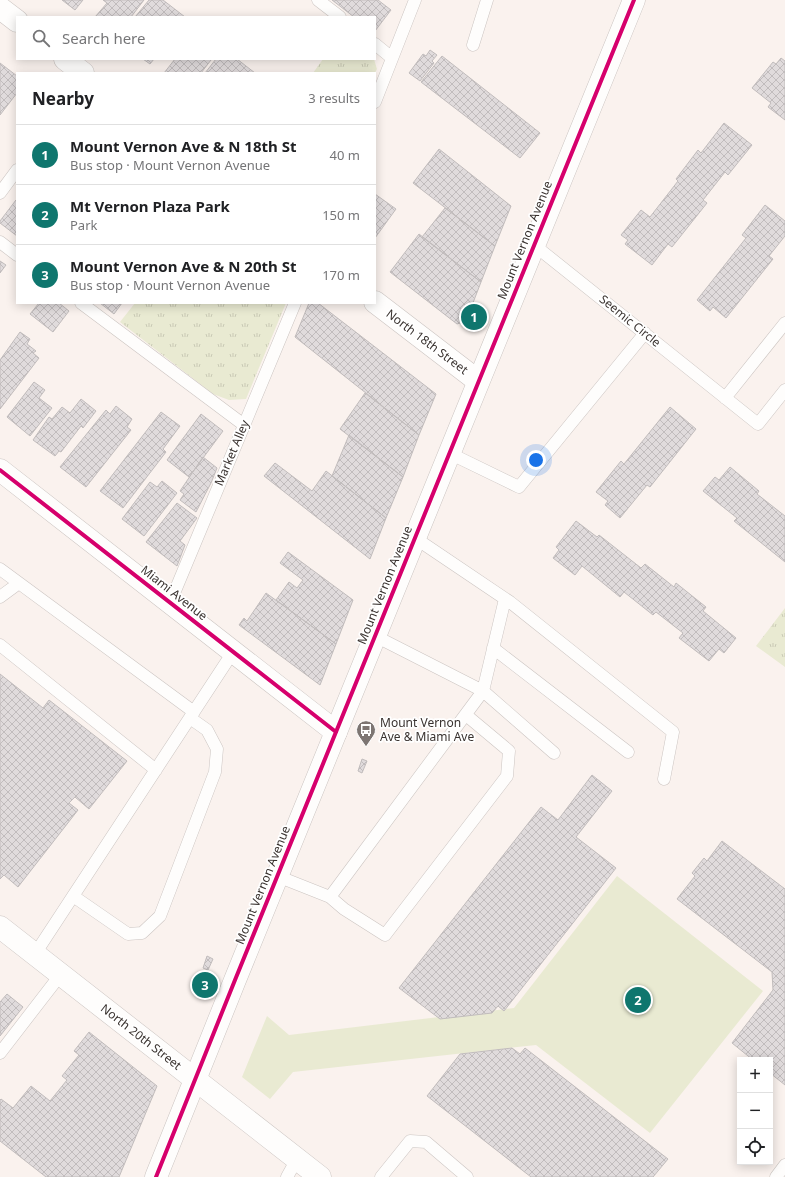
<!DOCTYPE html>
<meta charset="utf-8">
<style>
:root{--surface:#fff;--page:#f6f6f6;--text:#202124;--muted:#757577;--line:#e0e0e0;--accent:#0f766e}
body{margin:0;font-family:"Noto Sans",sans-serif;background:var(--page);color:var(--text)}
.controls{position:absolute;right:12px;bottom:12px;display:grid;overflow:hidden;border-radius:0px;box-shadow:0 2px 10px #0003}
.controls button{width:36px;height:36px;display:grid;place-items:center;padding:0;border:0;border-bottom:1px solid var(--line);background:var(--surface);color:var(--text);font:20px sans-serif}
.you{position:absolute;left:536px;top:460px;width:14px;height:14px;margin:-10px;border:3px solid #fff;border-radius:50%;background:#1a73e8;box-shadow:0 0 0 6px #1a73e833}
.badge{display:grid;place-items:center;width:26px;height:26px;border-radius:50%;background:var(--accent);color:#fff;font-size:13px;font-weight:700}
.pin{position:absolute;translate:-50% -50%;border:2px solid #fff;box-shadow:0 1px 4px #0006}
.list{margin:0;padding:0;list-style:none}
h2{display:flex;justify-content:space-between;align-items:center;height:52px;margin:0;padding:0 16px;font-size:17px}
h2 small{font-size:13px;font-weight:400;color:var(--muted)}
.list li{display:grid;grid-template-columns:26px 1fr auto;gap:12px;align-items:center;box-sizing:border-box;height:60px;padding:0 16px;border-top:1px solid var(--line)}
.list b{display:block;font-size:15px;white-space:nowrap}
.list p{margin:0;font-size:13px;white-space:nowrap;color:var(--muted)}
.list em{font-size:13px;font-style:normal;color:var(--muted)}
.icon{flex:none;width:22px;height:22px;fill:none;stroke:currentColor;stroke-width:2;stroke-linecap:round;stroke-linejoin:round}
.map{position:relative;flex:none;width:785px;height:1177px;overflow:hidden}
.search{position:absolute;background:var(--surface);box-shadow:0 2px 10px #0003;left:16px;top:16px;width:360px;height:44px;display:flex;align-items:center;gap:10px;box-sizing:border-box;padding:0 14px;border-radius:0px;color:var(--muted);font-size:15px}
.panel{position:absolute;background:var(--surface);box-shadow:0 2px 10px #0003;left:16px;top:72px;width:360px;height:232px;border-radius:0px}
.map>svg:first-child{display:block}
</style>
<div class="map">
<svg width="785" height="1177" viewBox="0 0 785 1177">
<defs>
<pattern id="grass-tufts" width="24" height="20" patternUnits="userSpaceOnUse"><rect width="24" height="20" fill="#e9ead2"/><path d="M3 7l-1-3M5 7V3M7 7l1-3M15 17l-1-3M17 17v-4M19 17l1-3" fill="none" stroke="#c9c9b5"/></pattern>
<pattern id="building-cross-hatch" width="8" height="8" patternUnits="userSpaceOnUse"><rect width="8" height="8" fill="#e0dbdc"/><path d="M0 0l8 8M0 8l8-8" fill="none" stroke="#c1bcbd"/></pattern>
</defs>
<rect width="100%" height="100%" fill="#faf2ee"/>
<path fill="url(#grass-tufts)" d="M323,59H374L377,69L375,73H313Z
M135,303H286L246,399L229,400L213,394L120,322Z
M785,608V667L756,646Z"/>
<path fill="#e9ead2" d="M617,876L763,991L650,1133L536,1045L293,1072L270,1099L242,1077L267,1016L289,1035L514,1008Z"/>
<path fill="url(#building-cross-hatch)" stroke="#c1bcbc" d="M62,0H83L75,10Z
M103,0H144L131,17H95L107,3Z
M149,0H163L185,17H135Z
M332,0H378L391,10L375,31V17H354Z
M430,50L437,55L432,61L434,63L420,81L409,73L423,54L426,56Z
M442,56L540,133L520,158L421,82Z
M781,58L785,61V120L768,107L771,103L752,88L773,62L776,64Z
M143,59H154L150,64Z
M175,59H209L211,60L201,73H164Z
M216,59H237L255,73H205Z
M0,63L17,76V93L0,115Z
M724,123L752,145L728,175L725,172L703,200L707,203L672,247L668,244L652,265L625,244L628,240L621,235L641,210L650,217L678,181L676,179L698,150L701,153Z
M439,149L511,206L495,246L413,183Z
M375,194L396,209L375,238Z
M16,200L17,201V236L0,223V221Z
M765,205L785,221V236L769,256L773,259L726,318L713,307L710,311L697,300L746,238L742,235Z
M445,208L495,246L481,282L422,237Z
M419,234L481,282L466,321L457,324L390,272Z
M0,261L6,265L0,273Z
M39,303H59L69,311L53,332L30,314Z
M100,303H122L114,314Z
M309,303H318L436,394L419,435L295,337Z
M20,332L30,339L27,344L36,351L33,353L39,358L0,409V360Z
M34,382L45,390L39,398L52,408L30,436L7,417Z
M365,393L419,435L403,477L340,429Z
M81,399L96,411L83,428L81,426L61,452L59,451L55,456L33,440L49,417L52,419L62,407L70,413Z
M116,406L132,419L127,427L131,430L86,487L60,467L106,410L110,414Z
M670,407L696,429L650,487L647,485L620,518L605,505L608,501L596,492L621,461L624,464Z
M161,412L180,426L163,449L166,452L123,508L100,491Z
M201,414L223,431L189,477L167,460Z
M349,435L403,477L386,518L332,476Z
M203,457L217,468L211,483L196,512L180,500L184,494L180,491Z
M275,463L312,491L326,471L386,518L370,559L264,476Z
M730,467L759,491L757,494L785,516V562L734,521L737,518L703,491L715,477L719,480Z
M162,481L177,493L144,536L122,519L150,482L157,487Z
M177,503L197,518L180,541L185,545L177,566L146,542Z
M576,521L597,537L599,535L641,568L645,564L674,587L676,583L706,607L703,611L736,638L724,653L719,649L709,661L679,638L683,633L656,612L653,615L624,592L620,597L582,566L575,575L553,558L559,550L556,547Z
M288,552L353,600L336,644L276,600L289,582L297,588L303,580L280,563Z
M266,593L336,644L320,685L239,625L244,618L247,621Z
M0,674L43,708L49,700L127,761L89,809L75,797L69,803L78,810L18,887L4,875L0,879Z
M362,759L367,761L362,773L358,771Z
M592,775L612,791L576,837L616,868L504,1011L498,1006L492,1013L440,1019L399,988L541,807L558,820Z
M722,841L785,889V1085L770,1073V1060H753L732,1043L773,990L772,972L677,899L695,876L692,873L704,858L707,861Z
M207,956L213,959L208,970L203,968Z
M7,994L23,1007L0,1036V1002Z
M89,1032L157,1086L119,1177H46L0,1141V1100L1,1099L13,1108L31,1086L50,1101L67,1080L62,1076L79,1055L74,1051Z
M512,1048L520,1054L525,1048L668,1159L653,1177H531L427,1096L460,1054Z"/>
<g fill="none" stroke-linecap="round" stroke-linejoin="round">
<g stroke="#cbc4c1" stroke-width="13">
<path id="service" d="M318,0L340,17
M375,44L392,58
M473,45L487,0
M375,102L415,0
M0,193L17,170
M0,242L17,255
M534,245L758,424L785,390
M81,303L244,425
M725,398L785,323
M449,453L519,487L645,333
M415,538L510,602L673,732L664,779
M0,569L194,712
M0,597L19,583
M505,599L483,691L554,753
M170,603L295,303
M0,645L156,770
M493,648L628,752
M277,876L330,897L483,691L375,636
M73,896L128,934L142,933L160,916L215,772L217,749L207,730L190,718
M330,897L344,909L385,935L507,776L509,751L466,715
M35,954L233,652
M0,1053L61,974
M287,1177L297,1159
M381,1177L410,1141L426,1142L467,1177
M776,1177L785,1165"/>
</g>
<g stroke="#cbc4c1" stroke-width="23">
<path id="minor" d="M0,8L17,21
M65,59L83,73
M375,302L478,381
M0,470L336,732
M0,927L320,1177"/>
</g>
<g stroke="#cbc4c1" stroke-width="23">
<path id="tertiary" d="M156,1177L235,980L634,0"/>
</g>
<use href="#service" stroke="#fefdfc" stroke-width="12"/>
<use href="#minor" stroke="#fefdfc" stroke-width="22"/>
<use href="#tertiary" stroke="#fefdfc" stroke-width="22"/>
<g stroke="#fff" stroke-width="6">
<path id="cycleway" d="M0,470L336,732
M156,1177L235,980L634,0"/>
</g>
<use href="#cycleway" stroke="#d6006c" stroke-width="4"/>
</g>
<defs>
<g id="bus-pin" transform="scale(1)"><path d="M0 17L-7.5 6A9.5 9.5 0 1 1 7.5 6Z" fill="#7d7572" stroke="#fff"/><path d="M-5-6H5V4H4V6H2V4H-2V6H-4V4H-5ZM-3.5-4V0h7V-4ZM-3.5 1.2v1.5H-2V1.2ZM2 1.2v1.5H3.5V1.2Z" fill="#fff"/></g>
</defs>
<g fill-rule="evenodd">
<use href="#bus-pin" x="366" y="730"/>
</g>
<g text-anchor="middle" stroke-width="3.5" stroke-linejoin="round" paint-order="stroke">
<g font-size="12" fill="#39322f" stroke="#fff">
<text transform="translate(525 240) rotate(-68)" y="4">Mount Vernon Avenue</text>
<text transform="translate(630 321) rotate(39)" y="4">Seemic Circle</text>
<text transform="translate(427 342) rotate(37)" y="4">North 18th Street</text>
<text transform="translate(232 453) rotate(-67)" y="4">Market Alley</text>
<text transform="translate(385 585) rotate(-68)" y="4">Mount Vernon Avenue</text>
<text transform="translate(174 593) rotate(38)" y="4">Miami Avenue</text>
<text transform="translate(263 885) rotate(-68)" y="4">Mount Vernon Avenue</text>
<text transform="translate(141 1037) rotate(38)" y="4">North 20th Street</text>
</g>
<g font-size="12" fill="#39322f" stroke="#fff" text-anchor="start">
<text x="380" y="727">Mount Vernon<tspan x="380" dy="14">Ave &amp; Miami Ave</tspan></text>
</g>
</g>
</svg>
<div class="controls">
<button>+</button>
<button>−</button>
<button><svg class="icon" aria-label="locate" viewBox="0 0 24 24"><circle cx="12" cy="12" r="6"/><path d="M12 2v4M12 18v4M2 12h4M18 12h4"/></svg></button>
</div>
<div class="you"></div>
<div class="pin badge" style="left:474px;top:317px">1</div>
<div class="pin badge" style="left:638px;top:1000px">2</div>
<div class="pin badge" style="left:205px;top:985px">3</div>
<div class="search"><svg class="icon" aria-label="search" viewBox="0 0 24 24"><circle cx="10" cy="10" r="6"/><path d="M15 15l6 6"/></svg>Search here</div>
<section class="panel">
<h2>Nearby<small>3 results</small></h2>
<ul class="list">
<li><span class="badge">1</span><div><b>Mount Vernon Ave &amp; N 18th St</b><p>Bus stop · Mount Vernon Avenue</p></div><em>40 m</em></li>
<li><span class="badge">2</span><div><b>Mt Vernon Plaza Park</b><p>Park</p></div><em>150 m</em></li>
<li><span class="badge">3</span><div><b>Mount Vernon Ave &amp; N 20th St</b><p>Bus stop · Mount Vernon Avenue</p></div><em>170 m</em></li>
</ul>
</section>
</div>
